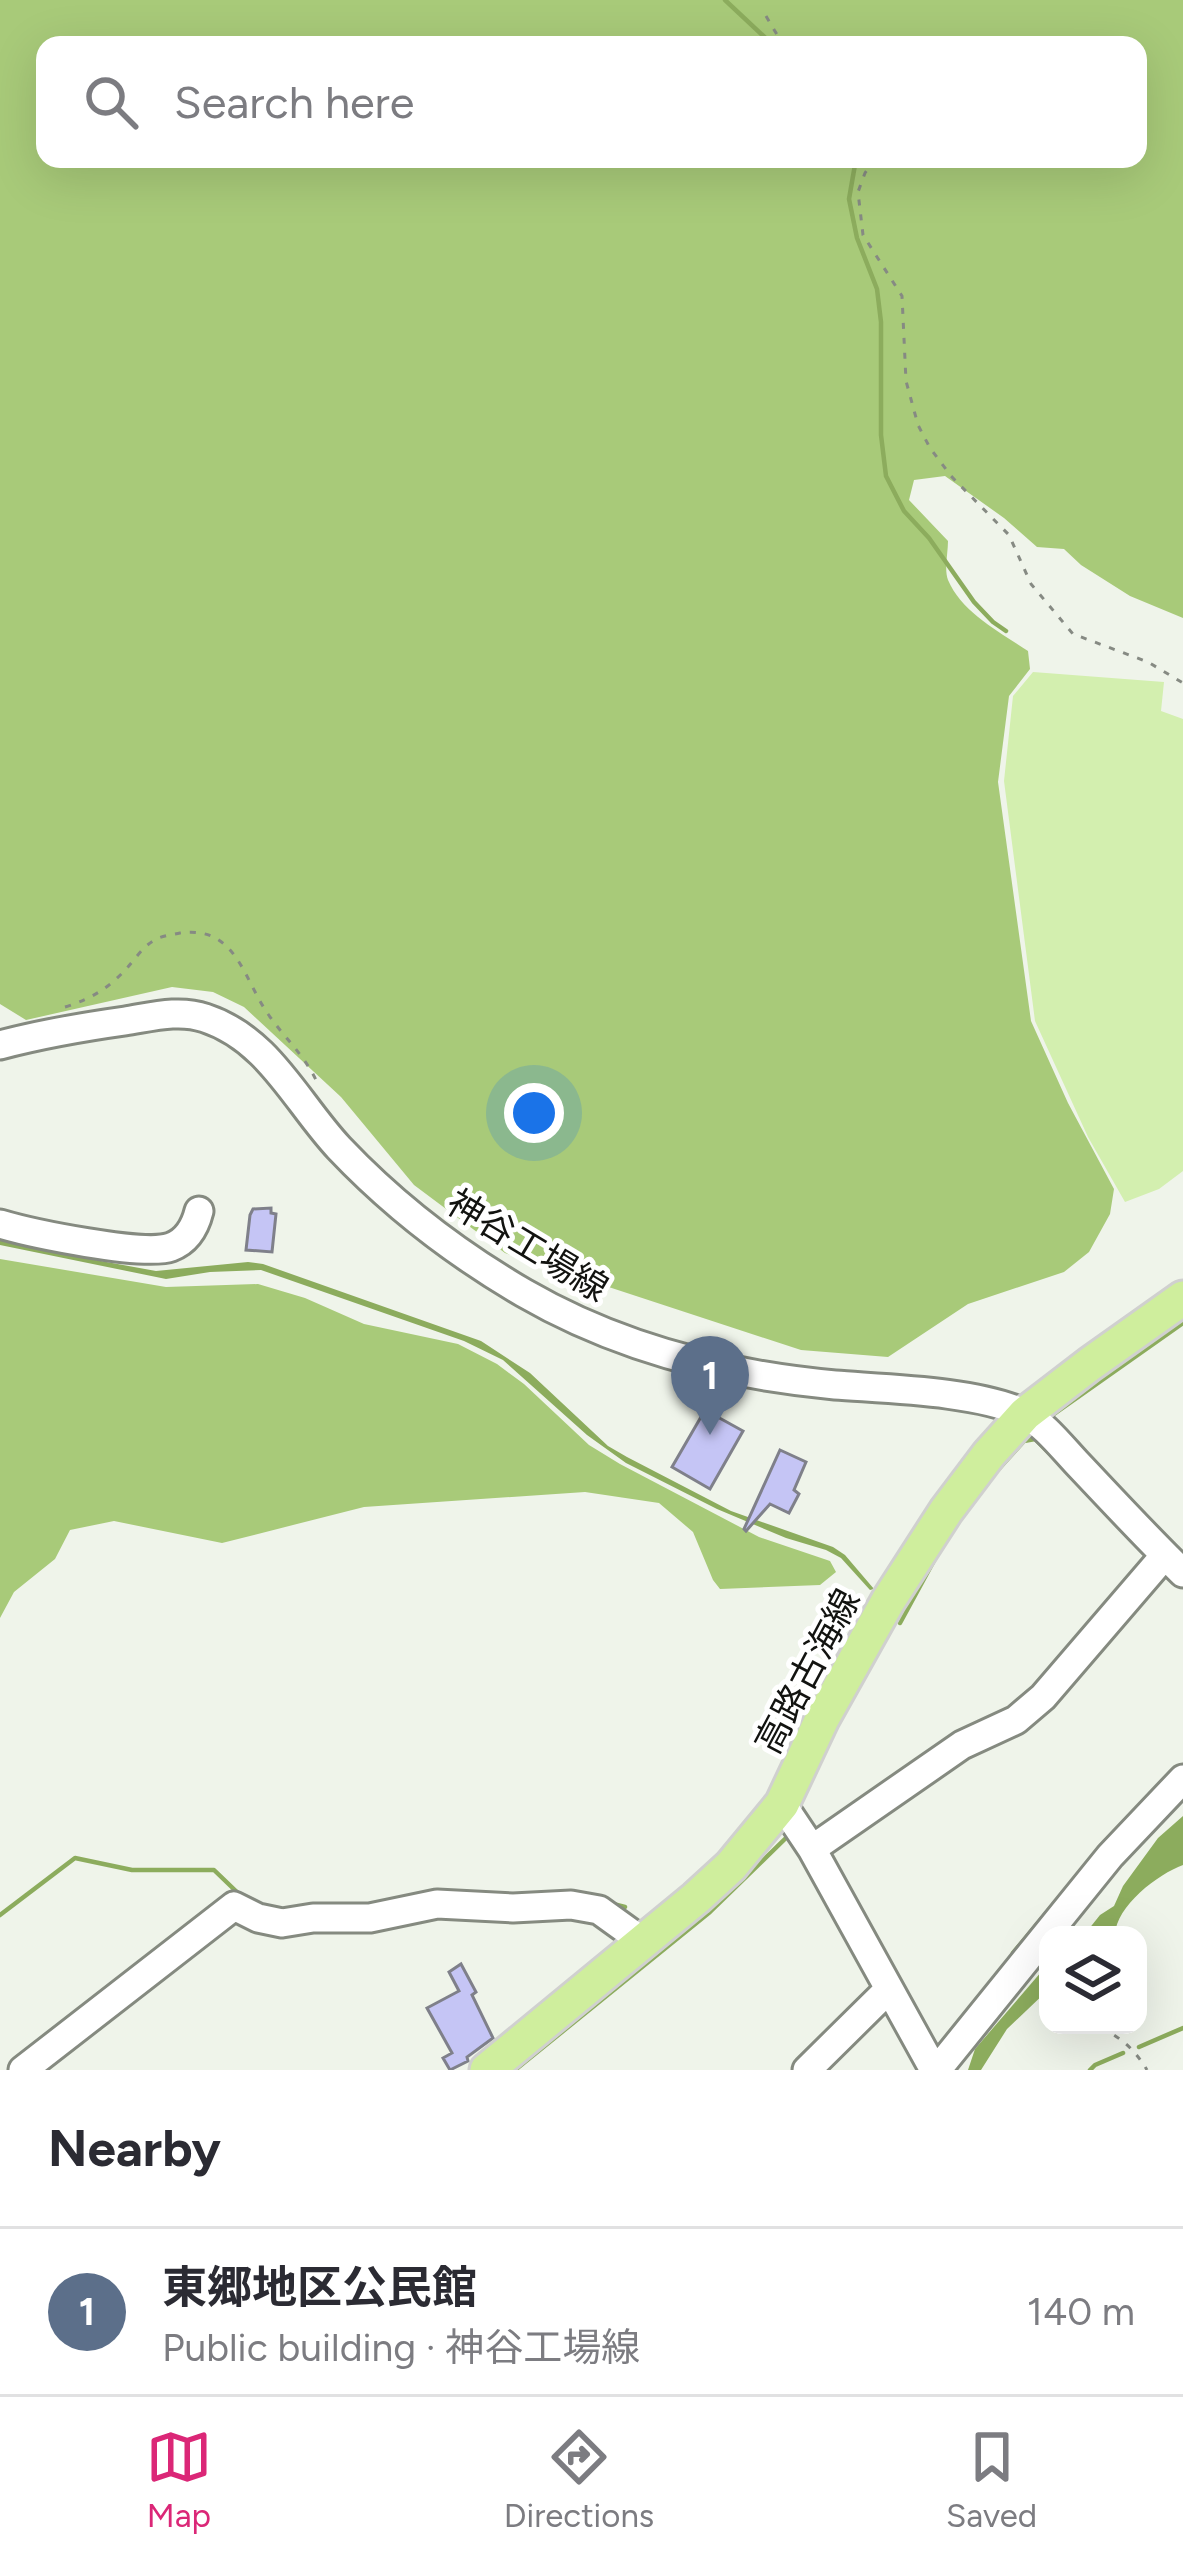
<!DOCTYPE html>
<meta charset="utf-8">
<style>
:root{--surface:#fff;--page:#f7f7f7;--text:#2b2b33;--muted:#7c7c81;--line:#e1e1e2;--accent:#db2777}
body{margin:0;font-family:Figtree,"Noto Sans JP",sans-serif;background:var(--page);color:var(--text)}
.controls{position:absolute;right:36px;bottom:36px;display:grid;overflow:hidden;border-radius:24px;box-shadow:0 12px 48px #0002}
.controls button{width:108px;height:108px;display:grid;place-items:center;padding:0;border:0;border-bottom:3px solid var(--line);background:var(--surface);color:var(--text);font:60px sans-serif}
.you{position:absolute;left:534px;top:1113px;width:42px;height:42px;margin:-30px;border:9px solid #fff;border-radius:50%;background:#1a73e8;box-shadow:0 0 0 18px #1a73e833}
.badge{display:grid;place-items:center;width:78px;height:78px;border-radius:50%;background:var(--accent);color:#fff;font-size:39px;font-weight:700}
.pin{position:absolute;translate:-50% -99px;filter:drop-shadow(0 3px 6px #0008)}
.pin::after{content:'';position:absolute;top:63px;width:42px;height:36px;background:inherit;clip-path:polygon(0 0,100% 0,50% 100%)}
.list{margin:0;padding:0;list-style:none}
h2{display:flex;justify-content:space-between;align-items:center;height:156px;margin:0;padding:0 48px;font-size:51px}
h2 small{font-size:39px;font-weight:400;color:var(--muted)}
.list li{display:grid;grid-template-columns:78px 1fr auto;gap:36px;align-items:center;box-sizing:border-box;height:168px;padding:0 48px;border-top:3px solid var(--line)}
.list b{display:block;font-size:45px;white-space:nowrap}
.list p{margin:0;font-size:39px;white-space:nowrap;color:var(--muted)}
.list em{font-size:39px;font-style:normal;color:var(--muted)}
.icon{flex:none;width:66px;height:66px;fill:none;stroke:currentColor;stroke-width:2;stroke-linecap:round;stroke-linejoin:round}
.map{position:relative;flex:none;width:1183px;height:2070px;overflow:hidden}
.search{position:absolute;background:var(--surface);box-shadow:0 12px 48px #0002;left:36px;right:36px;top:36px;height:132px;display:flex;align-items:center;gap:30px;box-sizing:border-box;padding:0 42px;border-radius:24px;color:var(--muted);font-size:45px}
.sheet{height:324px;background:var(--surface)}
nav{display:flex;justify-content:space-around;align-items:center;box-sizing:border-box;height:168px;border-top:3px solid var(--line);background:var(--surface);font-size:33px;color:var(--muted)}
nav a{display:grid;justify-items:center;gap:6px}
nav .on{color:var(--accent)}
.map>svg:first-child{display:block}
</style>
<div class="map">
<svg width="1183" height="2070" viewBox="0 0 1183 2070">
<rect width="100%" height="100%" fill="#eff4ea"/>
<path fill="#d3efaf" d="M1033,672L1164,682L1161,711L1183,719V1171L1159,1189L1125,1202L1088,1137L1035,1021L1004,781L1013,696Z"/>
<path fill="#a8ca79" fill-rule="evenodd" d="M0,0H1183V618L1130,596L1081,565L1064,549L1037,547L1004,518L945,476L914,480L909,500L948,541C948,553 944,570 948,580C962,613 1000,632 1028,651L1030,669L1009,696L998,782L1031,1021L1068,1103L1114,1189L1110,1214L1089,1252L1064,1272L968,1304L888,1357L801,1350L505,1253L414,1185L341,1097L244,1007L213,992L172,987L26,1020L0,1004ZM45,45H1138V159H45Z
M0,1259L166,1287L258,1284L305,1298L364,1324L458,1344L497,1364L524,1384L589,1445L620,1464L759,1537L830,1561L836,1572L820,1585L720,1589L713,1580L693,1532L659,1503L585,1492L364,1507L222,1543L114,1521L70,1530L55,1559L14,1592L0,1618Z"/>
<path fill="#8cac5d" d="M0,1239L35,1249L156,1271L248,1262L263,1264L481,1341L530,1373L608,1446L627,1457L731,1511L833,1547L845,1555L874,1589L870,1590L841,1558L826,1550L786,1538L717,1509L626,1463L587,1435L503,1360L464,1341L261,1270L210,1272L166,1279L0,1245Z
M1183,1816V1865C1158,1874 1116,1906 1115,1935H1084L1100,1915L1114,1906L1123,1886L1158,1838Z
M1048,1964V1990L1007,2029L981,2070H968L975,2049Z"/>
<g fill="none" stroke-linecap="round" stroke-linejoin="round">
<path stroke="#8cac5d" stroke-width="4.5" d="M725,0L773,45
M856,159L849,199L857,238L877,289L881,322V435L886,476L904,511L929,538L974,602L993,622L1006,631
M1054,1414L1183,1323
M996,1472L1024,1441L1035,1439L1057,1461
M900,1623L937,1555
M609,1903L625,1907
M0,1915L75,1858L132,1870H214L240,1895
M1013,1953L1063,1893
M1139,2047L1183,2028
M515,2070L710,1912L788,1836
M1090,2070L1095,2065L1123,2053"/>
</g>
<path fill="#c5c5f5" stroke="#7f808a" stroke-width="3" d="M271,1208V1213L276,1214L272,1252L246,1250L250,1215L253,1209Z
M705,1410L743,1431L710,1489L672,1467Z
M780,1450L806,1462L794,1490L799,1494L789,1513L770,1504L746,1531L744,1529Z
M461,1964L476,1992L472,1995L493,2038L467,2057L468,2061L450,2070L443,2058L452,2053L427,2008L459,1991L449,1972Z"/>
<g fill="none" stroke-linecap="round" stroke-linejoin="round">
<g stroke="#858a80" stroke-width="33">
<path id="minor" d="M0,1045C42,1034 82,1027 125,1021C151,1017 179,1009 205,1018C269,1039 296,1102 339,1148C393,1205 457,1254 524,1293C619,1348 726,1375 835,1385C887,1389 977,1391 1023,1413C1043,1423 1061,1446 1076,1462C1111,1499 1146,1537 1183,1573
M0,1224C30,1233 144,1257 171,1247C187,1241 195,1227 199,1211
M782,1804L812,1849L934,2070
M812,1849L962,1745L1016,1720L1043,1697L1165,1555
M23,2070L234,1906L258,1918L282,1923L313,1918H370L437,1904L513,1908L571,1905L599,1910L642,1941
M807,2070L889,1989
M937,2070L1110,1856L1183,1779"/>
</g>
<g stroke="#d0d0cf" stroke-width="39">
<path id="major" d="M487,2070L696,1898L731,1866L782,1804L822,1719L888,1601L946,1511L989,1454L1025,1414L1090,1364L1183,1298"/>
</g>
<path stroke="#868a83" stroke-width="3" stroke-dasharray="6 9" stroke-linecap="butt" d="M766,16L779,38L789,45
M875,159L865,173L858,192L863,235L902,296L906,381L918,425L930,448L951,476L1009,535L1031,584L1073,634L1148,662L1183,683
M65,1007C91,999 109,988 127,968C135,959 143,947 153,941C160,936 171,935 180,933C236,925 243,978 268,1014C286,1040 303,1053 317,1082
M1101,2028C1122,2038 1135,2050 1147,2070"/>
<use href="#minor" stroke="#fff" stroke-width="27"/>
<use href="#major" stroke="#cfee9d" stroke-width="33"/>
</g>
<g text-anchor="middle" stroke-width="10" stroke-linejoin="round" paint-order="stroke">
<g font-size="36" fill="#121310" stroke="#fff">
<text transform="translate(528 1245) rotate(31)" y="13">神谷工場線</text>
<text transform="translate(807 1671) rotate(-62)" y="13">高路古海線</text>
</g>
</g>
</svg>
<div class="controls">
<button><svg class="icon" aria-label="layers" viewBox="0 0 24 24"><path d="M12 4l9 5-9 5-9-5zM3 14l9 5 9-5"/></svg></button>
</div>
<div class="you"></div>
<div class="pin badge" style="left:710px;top:1435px;background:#5c6f8a">1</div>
<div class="search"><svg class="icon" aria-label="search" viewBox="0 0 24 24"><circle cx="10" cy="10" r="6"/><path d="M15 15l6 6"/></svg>Search here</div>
</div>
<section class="sheet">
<h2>Nearby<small></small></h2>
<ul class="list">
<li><span class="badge" style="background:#5c6f8a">1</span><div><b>東郷地区公民館</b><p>Public building · 神谷工場線</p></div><em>140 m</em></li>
</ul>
</section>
<nav>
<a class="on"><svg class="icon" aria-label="map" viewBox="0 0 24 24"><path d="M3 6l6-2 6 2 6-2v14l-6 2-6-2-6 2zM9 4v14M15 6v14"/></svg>Map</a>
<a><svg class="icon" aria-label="directions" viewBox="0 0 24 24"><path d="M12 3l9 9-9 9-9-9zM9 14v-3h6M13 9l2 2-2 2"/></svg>Directions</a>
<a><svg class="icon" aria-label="saved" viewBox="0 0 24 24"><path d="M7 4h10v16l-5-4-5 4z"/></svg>Saved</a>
</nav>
